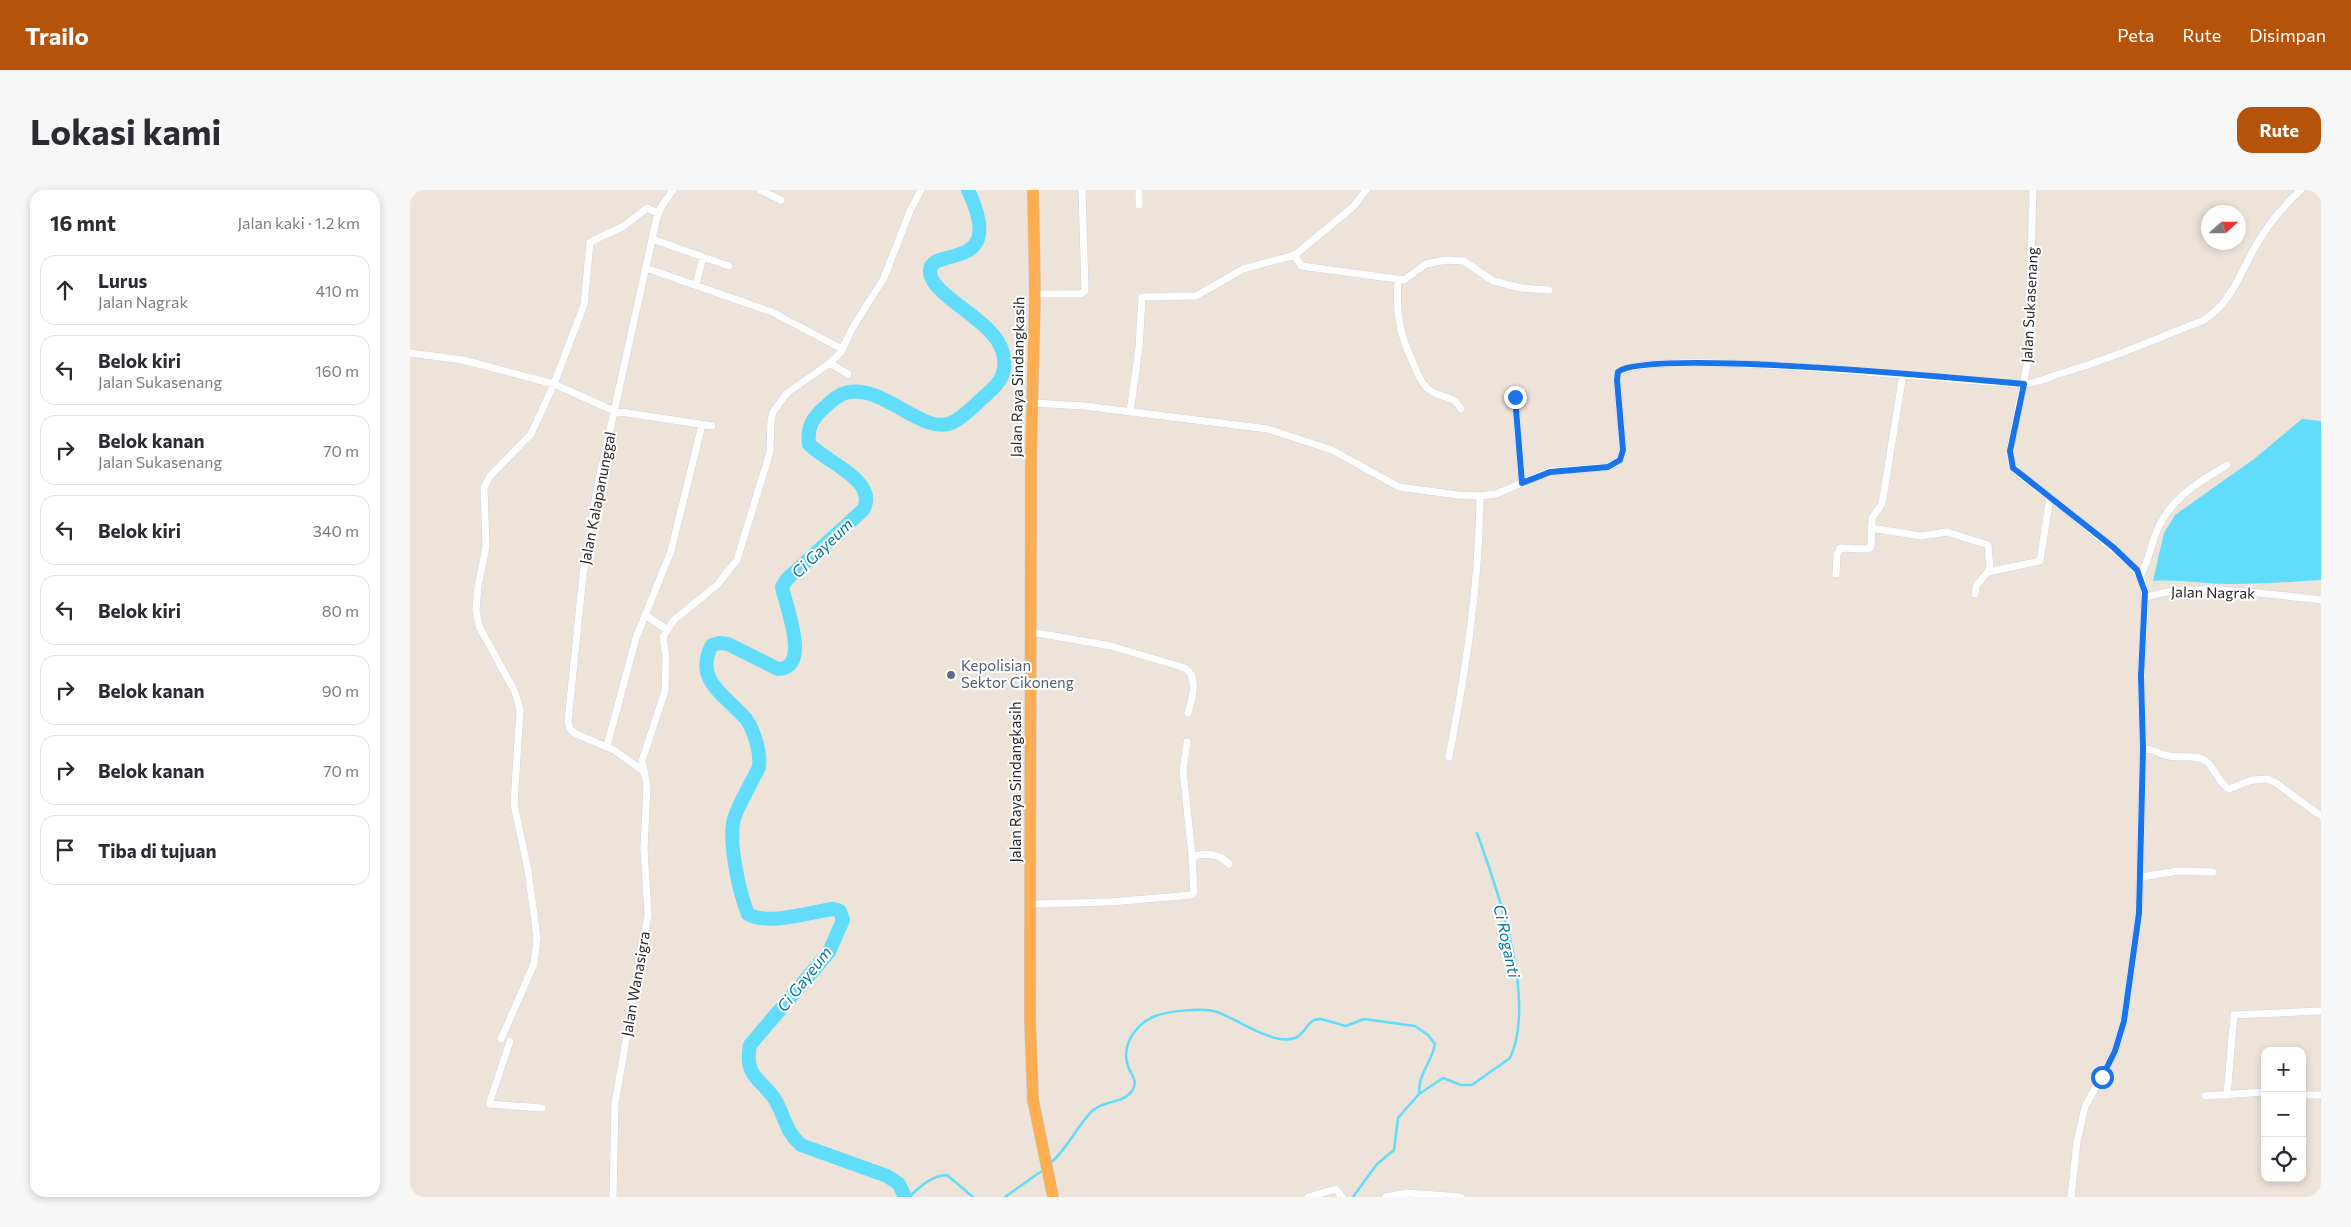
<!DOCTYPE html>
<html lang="id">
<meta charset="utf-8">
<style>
:root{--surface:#fff;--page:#f7f7f7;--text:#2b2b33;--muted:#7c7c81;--line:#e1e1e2;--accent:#b45309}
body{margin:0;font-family:Commissioner,sans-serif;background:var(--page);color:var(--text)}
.controls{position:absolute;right:15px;bottom:15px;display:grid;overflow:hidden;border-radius:10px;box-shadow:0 2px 8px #0003}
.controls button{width:45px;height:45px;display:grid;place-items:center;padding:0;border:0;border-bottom:1px solid var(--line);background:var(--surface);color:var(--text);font:25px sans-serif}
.compass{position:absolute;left:1791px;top:15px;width:45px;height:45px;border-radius:50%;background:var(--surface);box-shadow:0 2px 8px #0003;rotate:69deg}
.stop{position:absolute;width:15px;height:15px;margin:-11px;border:4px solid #1a73e8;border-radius:50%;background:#fff}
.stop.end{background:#1a73e8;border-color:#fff;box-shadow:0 1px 5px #0008}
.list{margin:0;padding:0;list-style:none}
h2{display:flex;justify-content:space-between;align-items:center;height:65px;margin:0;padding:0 20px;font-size:21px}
h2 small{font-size:16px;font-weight:400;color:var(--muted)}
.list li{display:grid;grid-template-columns:32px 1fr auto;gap:15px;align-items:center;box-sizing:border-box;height:70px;margin:0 10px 10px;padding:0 10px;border:1px solid var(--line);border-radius:15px}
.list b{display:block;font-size:19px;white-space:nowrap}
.list p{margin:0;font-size:16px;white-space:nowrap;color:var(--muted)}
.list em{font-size:16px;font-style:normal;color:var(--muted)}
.icon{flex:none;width:28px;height:28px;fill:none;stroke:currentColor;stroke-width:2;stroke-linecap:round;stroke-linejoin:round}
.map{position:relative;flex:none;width:1911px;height:1007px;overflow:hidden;border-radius:15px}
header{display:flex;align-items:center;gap:30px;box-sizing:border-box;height:70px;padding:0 25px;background:var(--accent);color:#fff}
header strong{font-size:24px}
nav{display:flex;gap:28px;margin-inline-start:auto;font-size:18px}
.intro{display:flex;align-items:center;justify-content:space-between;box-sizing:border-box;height:120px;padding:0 30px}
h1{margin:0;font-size:35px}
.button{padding:12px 22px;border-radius:15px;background:var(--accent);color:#fff;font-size:18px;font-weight:700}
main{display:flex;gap:30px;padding:0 30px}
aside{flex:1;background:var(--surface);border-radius:15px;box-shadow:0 2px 8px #0003}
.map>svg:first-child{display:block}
</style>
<header>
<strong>Trailo</strong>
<nav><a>Peta</a><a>Rute</a><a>Disimpan</a></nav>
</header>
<div class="intro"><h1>Lokasi kami</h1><a class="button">Rute</a></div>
<main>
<aside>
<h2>16 mnt<small>Jalan kaki · 1.2 km</small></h2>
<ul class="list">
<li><svg class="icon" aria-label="ahead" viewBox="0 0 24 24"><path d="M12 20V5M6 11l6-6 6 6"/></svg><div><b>Lurus</b><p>Jalan Nagrak</p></div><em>410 m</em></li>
<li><svg class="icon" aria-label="left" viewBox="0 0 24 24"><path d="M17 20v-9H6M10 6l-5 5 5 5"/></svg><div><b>Belok kiri</b><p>Jalan Sukasenang</p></div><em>160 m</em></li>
<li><svg class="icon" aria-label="right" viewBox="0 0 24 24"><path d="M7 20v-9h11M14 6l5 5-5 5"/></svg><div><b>Belok kanan</b><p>Jalan Sukasenang</p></div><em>70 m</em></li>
<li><svg class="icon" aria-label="left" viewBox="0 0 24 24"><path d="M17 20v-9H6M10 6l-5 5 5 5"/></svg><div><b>Belok kiri</b></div><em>340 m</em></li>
<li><svg class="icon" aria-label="left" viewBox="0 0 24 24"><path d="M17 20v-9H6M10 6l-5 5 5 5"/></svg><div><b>Belok kiri</b></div><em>80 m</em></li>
<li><svg class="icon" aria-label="right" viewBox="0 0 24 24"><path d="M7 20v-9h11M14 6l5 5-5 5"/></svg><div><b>Belok kanan</b></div><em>90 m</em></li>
<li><svg class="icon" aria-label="right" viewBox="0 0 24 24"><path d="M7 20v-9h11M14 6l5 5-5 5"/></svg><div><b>Belok kanan</b></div><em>70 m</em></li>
<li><svg class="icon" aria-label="arrive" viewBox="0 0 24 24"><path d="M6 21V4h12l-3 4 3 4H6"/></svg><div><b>Tiba di tujuan</b></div></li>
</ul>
</aside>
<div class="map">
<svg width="1911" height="1007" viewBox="0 0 1911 1007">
<rect width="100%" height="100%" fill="#ede3d9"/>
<path fill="#61dcfa" d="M1892,229L1911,231V390C1880,392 1850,394 1819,394C1793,394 1768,389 1743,391L1754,343L1765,325L1844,269Z"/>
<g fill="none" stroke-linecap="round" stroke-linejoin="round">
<path stroke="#61dcfa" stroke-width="2.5" d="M639,974C658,959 666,937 682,921C693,910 713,914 722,901C729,891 721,885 718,876C711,856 725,835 743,827C756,821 794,817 807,822C828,829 863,856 885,848C894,845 896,834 904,830L911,829L936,836L954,829L1005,836L1018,845L1025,854C1022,872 1008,884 1009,904
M499,1007C510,997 522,985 537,985L563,1007
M595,1007L633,980
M943,1007L967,974L984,960L988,928L1009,904L1033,888L1051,895H1062L1100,868C1127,810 1088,701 1067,643"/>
<path stroke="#61dcfa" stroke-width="14" d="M495,1007L489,994L477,986L391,955C374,940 375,925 364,908C350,888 334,887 340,855L419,762L433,730L430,721L423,719C400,722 358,736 338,724C329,702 318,651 324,629C328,615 342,592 349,577C351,563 344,540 336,529C316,505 283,491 302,455L310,453L318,454L368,479C402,479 375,414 372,397L377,389L453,320C470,291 414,271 399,254C397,238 402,228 414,218C420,212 431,203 439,202C475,196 513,245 541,233C554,228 566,213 576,205C590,193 598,182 593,163C584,128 518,106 520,80C521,56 598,84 558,0"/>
<g stroke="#ced4e4" stroke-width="8">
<path id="minor" d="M350,0L371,10
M1623,0L1618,170L1601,255V273L1609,284L1658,321L1722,375L1733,392L1735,408L1731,487L1733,559L1729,723L1714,831L1705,861L1675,917L1667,952L1661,1007
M729,15V0
M242,49L319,76
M885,65L891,76L994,90L1016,74L1036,70L1054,71L1083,91L1111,98L1139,100
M236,78L362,122L432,159
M988,90C986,124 989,143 1004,175C1007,183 1011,192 1017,198C1030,210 1041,202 1051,219
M286,95L293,67
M625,104H671L675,101L672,0
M0,163L53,170L144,194L204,221L302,236
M420,173L438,184
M1105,207L1112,293
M623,213L674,216L858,239L922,260L989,297L1048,305L1070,306L1086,304L1140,281L1198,277L1210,270L1213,260L1207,190L1208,183C1241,155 1551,193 1612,194C1624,194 1638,188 1649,184C1698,170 1746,149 1794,130C1821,112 1828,88 1843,61C1855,38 1872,17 1891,0
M720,222L729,158L732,107L786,106L833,79L885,65L944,16L956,0
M1461,338L1511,346L1537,342L1578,355L1580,379L1566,396L1565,404
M1578,382L1630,371L1640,307
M1426,384L1427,364L1430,358L1457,359L1461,357L1462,328L1472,314L1493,184
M1730,386C1740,370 1741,352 1749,336C1764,306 1790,291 1817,275
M1735,408C1776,391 1866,405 1911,410
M235,425L256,439
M621,442L701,456L775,478C789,487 782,510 778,523
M777,552L773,580L782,666
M197,556L226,448L261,361L292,235
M1733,559C1743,558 1750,565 1759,566C1770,568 1788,564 1797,572C1806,580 1808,593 1819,599L1842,590L1857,589L1866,593L1911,626
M1039,567C1056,478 1069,397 1070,306
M233,581L204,560L166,544L160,539L158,531L173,385L187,299L246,31L251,17L263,0
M1731,687L1768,681L1803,682
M621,714L700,712L782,705L784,702L782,666C797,663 808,663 819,674
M91,849L124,774L127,747L118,680L104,614L110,520L105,502L69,436L66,420L68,396L76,357L74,298L80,286L121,244L144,194L174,115L180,52L214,36L237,18L248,23
M100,851L79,914L132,918
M1817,905L1824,825L1911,821
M1892,905H1911
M1795,906L1855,902
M203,1007L205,913L238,725L234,659L237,595L232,571L255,501L256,467L253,447L264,430L307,395L327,370L360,262L361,231L363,222L377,203L420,173L431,162L443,137L474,88L500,21L511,0
M898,1007L926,999L932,1007
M976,1007L997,1003L1051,1007"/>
</g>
<g stroke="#c7c7c7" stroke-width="12">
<path id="trunk" d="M623,0L625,104L621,263L620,831L623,910L643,1007"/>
</g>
<use href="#minor" stroke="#fff" stroke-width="7"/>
<use href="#trunk" stroke="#fead50" stroke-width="11"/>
</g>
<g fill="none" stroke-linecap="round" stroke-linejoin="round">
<path stroke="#1a73e8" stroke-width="6" d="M1105,207L1112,293L1140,282L1198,277L1210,270L1213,260L1207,190L1208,182C1238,158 1558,189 1614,194L1600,261L1603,278L1703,357L1727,380L1735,402L1731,486L1733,559L1729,723L1714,831L1705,861L1692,887"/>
</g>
<circle fill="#5c6f8a" stroke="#fff" stroke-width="2" cx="541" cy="485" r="5"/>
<g text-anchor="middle" stroke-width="4" stroke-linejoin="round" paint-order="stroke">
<g font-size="15" fill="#292929" stroke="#fff">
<text transform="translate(1620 115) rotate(-87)" y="5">Jalan Sukasenang</text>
<text transform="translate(608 187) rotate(-89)" y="5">Jalan Raya Sindangkasih</text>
<text transform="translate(188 308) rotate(-79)" y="5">Jalan Kalapanunggal</text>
<text transform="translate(1803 403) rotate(1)" y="5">Jalan Nagrak</text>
<text transform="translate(606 592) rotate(-90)" y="5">Jalan Raya Sindangkasih</text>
<text transform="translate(226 794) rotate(-80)" y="5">Jalan Wanasigra</text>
</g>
<g font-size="15" fill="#4e5e75" stroke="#fff" text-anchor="start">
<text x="551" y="481">Kepolisian<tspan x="551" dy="17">Sektor Cikoneng</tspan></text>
</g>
<g font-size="16" font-style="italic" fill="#0078a6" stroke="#fff">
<text transform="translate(412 358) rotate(-44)" y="6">Ci Gayeum</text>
<text transform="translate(1097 751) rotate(78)" y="6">Ci Roganti</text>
<text transform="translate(394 789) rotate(-52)" y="6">Ci Gayeum</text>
</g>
</g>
</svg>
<div class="controls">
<button>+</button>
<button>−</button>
<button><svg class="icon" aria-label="locate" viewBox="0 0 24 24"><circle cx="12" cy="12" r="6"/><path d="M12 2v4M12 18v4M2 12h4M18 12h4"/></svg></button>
</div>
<svg class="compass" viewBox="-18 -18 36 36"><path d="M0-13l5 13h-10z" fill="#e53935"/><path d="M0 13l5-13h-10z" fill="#7c7c81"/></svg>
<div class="stop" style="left:1692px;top:887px"></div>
<div class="stop end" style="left:1105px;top:207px"></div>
</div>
</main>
